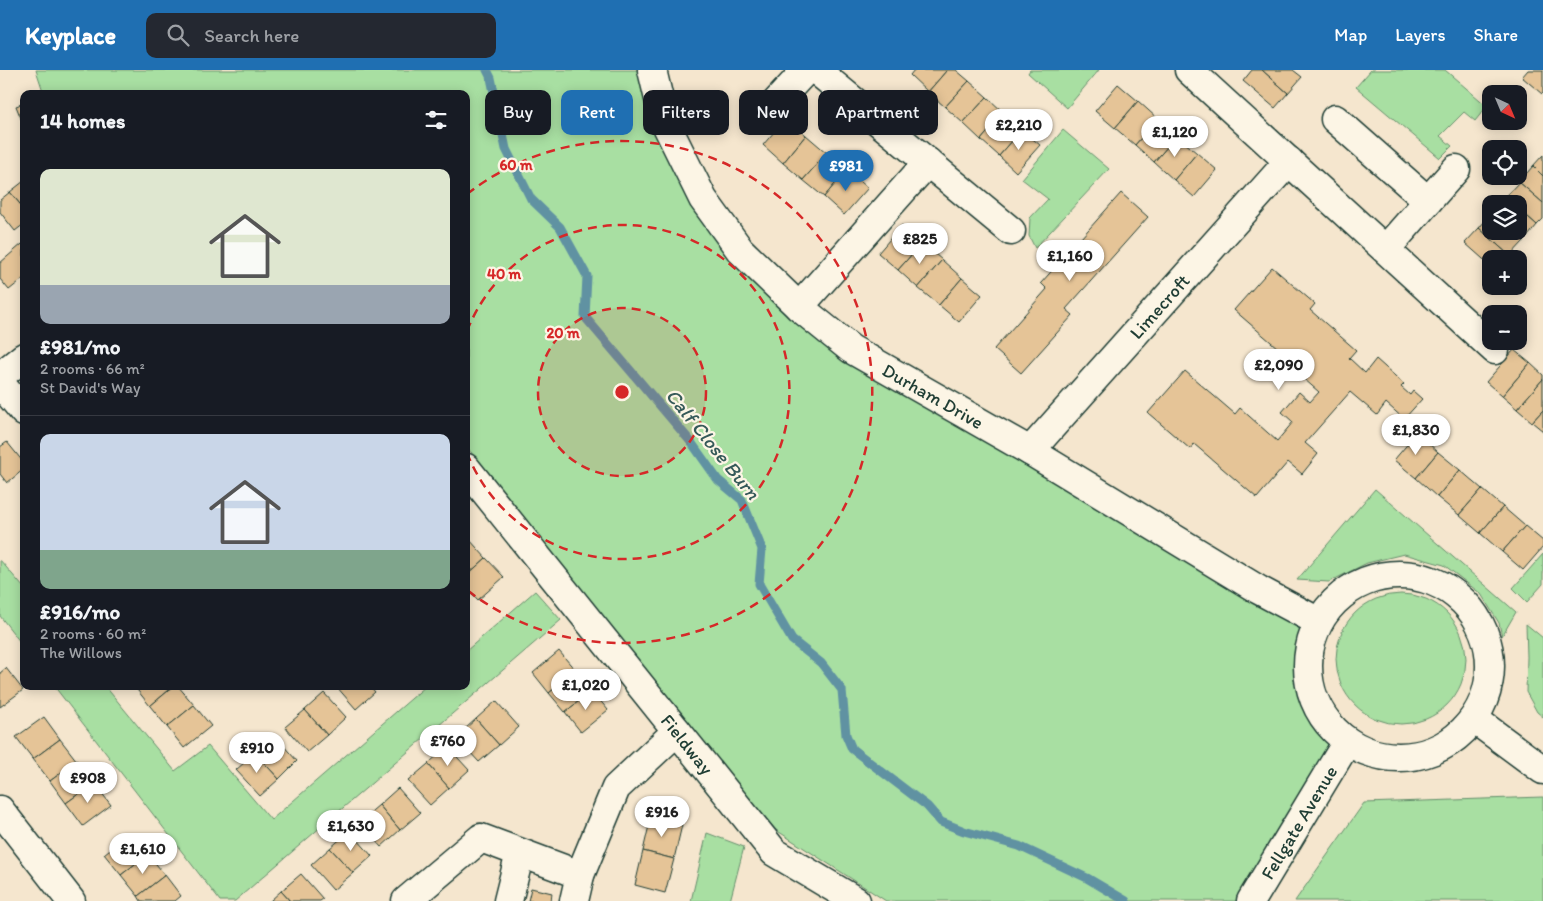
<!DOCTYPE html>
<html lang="en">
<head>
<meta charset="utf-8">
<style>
  :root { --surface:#171b24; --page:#242831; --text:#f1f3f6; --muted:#9ea1a6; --line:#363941; --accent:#1f6fb2 }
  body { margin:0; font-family:Itim,sans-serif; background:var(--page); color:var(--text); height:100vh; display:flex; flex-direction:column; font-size:19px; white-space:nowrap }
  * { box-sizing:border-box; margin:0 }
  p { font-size:16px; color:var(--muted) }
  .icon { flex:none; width:28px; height:28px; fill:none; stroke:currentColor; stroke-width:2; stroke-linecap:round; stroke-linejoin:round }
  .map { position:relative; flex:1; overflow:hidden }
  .side { position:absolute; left:20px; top:20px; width:450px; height:600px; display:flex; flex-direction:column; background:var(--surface); border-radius:10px; box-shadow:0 2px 12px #0003 }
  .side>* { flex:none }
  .top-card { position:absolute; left:485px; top:20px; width:475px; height:45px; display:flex; gap:10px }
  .needle { width:32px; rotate:136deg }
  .buttons { position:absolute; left:1482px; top:15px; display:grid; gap:10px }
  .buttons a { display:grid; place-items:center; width:45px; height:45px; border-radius:10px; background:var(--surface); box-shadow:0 2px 12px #0003; font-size:25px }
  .price { position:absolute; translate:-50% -42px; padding:0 11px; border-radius:18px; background:#fff; color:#222; font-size:16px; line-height:32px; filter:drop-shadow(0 1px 2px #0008) }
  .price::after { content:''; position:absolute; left:50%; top:30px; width:15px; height:11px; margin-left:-8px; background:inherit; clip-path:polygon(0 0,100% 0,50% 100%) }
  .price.active { background:var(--accent); color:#fff }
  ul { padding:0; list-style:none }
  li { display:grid; align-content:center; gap:10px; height:265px; padding:0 20px }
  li+li { border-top:1px solid var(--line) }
  li span { display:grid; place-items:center; height:155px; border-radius:10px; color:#555 }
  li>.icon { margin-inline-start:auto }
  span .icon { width:90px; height:90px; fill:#fffc; stroke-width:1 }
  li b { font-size:21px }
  h2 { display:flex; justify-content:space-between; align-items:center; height:60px; padding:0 20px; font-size:21px }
  .tag { padding:0 18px; border-radius:10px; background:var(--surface); box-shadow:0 2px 12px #0003; font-size:18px; line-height:45px }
  .tag.active { background:var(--accent); color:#fff }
  header { display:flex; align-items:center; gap:30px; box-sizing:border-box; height:70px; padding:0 25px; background:var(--accent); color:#fff }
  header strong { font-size:24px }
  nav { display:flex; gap:28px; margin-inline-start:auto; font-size:18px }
  .search { width:350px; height:45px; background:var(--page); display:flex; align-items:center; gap:12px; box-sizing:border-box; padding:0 18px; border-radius:10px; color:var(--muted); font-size:19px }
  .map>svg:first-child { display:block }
  .green { fill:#a8dfa2; stroke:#648e6b }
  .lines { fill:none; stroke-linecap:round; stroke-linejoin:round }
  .stream { stroke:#6092a2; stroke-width:9 }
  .building { fill:#e5c497; stroke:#1f3d34 }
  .minor-casing { stroke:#1f3d34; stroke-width:31 }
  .minor { stroke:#fcf5e5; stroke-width:28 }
  .ring { fill:none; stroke:#d62828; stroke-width:2.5; stroke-dasharray:9 6 }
  .labels { text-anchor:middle; stroke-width:4.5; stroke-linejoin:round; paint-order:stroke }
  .street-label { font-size:19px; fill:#1f3d34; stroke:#fcf5e5 }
  .water-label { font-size:20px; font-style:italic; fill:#355959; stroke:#fcf5e5 }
  .centre { fill:#d62828; stroke:#fcf5e5; stroke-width:2.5 }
  .ring-label { font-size:15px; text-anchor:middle; font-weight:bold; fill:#d62828; stroke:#fcf5e5; stroke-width:4.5; stroke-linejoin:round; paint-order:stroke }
</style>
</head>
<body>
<header>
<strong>Keyplace</strong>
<div class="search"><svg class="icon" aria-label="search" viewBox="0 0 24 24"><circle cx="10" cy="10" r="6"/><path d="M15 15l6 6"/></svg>Search here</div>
<nav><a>Map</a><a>Layers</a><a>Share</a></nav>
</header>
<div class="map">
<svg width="1543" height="831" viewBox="0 0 1543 831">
  <rect width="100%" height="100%" fill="#f5e6ce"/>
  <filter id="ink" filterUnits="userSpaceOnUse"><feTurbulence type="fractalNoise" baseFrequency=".02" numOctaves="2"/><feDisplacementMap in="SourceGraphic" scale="10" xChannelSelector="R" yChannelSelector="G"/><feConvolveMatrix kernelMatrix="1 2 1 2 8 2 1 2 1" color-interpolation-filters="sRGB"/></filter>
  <g filter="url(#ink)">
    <g class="green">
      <polygon points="36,0 652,0 703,129 799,237 1319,552 1307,586 1308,611 1315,635 1328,655 1347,672 1251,831 886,831 776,760 724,699 466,376 466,24 44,24"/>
      <polygon points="1030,0 1099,0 1067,38 1028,3"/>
      <polygon points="1371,0 1445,0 1487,36 1475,51 1464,42 1440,66 1452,76 1440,88 1356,17"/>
      <polygon points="1063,60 1109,99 1035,178 1029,166 1030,148 1048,129 1022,109"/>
      <polygon points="1375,419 1516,542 1502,566 1499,553 1481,524 1444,495 1404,484 1367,493 1329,512 1297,510"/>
      <polygon points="1543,484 1543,514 1527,532 1513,518"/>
      <polygon points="0,490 24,518 24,577 0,546"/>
      <polygon points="535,521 561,550 235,831 220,831 54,616 105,616 175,701 208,676 271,750 426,616 466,616 466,581"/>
      <circle cx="1401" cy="589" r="65"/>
      <polygon points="1526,554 1543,568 1543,647 1537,642 1526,622 1527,587"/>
      <polygon points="1543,727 1543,831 1295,831 1364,733"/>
      <polygon points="707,763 744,777 730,831 691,831"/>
    </g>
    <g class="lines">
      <polyline class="stream" points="487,0 491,8 506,79 531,129 560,157 587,206 585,247 691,372 718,410 742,430 762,479 759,514 792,570 821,593 842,620 846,665 852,679 927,736 941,752 964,761 1019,776 1087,808 1126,831"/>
    </g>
    <g class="building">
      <polygon points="914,0 947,0 928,22 910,5"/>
      <polygon points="947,0 956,0 969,11 945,37 928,22"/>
      <polygon points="1252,0 1262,0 1288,23 1275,38 1243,11"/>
      <polygon points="1262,0 1293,0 1302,7 1288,23"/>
      <polygon points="1528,0 1543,0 1543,23 1542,24 1522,7"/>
      <polygon points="969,11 987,27 963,53 945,37"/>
      <polygon points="1118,14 1138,31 1115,58 1095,41"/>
      <polygon points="987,27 1004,43 981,70 963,53"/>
      <polygon points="1138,31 1158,49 1135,75 1115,58"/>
      <polygon points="24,33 24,56 16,36"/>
      <polygon points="1004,43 1022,60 999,86 981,70"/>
      <polygon points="786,48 806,65 783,93 763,75"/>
      <polygon points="1158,49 1177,66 1154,92 1135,75"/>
      <polygon points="1022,60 1040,75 1016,102 999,86"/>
      <polygon points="806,65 827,83 803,110 783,93"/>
      <polygon points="1177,66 1197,83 1174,110 1154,92"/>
      <polygon points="827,83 847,100 824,127 803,110"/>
      <polygon points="1197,83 1217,100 1194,127 1174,110"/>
      <polygon points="1543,85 1543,106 1533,96"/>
      <polygon points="1533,96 1543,106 1543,133 1519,112"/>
      <polygon points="847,100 868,118 844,145 824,127"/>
      <polygon points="24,111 24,139 10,122"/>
      <polygon points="1519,112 1543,133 1543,149 1537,155 1519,139 1519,134 1513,134 1505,127"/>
      <polygon points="10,122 24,139 24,154 15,161 0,142 0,130"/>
      <polygon points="1121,123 1148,147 1066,239 1073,245 1021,303 994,279 1047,219 1041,213"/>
      <polygon points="1519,139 1537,155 1524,171 1513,161 1519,161"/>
      <polygon points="1491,144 1491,161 1513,161 1524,171 1510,186 1479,158"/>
      <polygon points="902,155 922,173 898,200 878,183"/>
      <polygon points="1479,158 1510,186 1508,189 1491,189 1491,196 1465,173"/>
      <polygon points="922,173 942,190 918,218 898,200"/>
      <polygon points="22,174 24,176 24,208 9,220 0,209 0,193"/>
      <polygon points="942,190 962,208 939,235 918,218"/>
      <polygon points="1272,197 1315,234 1310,240 1356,280 1349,288 1365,303 1376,289 1404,314 1401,317 1410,325 1413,321 1422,329 1404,349 1386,333 1377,345 1350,322 1305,373 1318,384 1302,404 1288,392 1257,428 1194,374 1190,379 1148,343 1185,301 1235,344 1240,338 1277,371 1293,352 1282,342 1299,322 1310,332 1319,322 1282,290 1286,285 1234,240"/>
      <polygon points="962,208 982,225 959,252 939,235"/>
      <polygon points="1514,280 1530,293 1502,326 1486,312"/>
      <polygon points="1530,293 1543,305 1543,309 1517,339 1502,326"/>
      <polygon points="1543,309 1543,340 1532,352 1517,339"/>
      <polygon points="1543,340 1543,361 1532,352"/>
      <polygon points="1417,363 1438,382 1416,408 1394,390"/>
      <polygon points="7,372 24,393 24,399 7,413 0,404 0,377"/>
      <polygon points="1438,382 1460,400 1437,427 1416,408"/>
      <polygon points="1460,400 1482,419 1459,445 1437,427"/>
      <polygon points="1482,419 1503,437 1480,463 1459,445"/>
      <polygon points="1503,437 1525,456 1502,482 1480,463"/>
      <polygon points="1525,456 1543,471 1543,477 1523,500 1502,482"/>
      <polygon points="469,469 486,488 466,506 466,471"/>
      <polygon points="486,488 504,507 478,530 466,517 466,506"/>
      <polygon points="559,581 576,601 549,623 533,603"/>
      <polygon points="6,598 23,620 0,637 0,603"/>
      <polygon points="576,601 592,621 565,642 549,623"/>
      <polygon points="134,616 174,616 150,636"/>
      <polygon points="174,616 178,616 194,635 167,657 150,636"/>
      <polygon points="336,616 370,616 375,622 356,639"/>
      <polygon points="592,621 608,640 581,662 565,642"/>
      <polygon points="324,623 346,647 327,665 305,640"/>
      <polygon points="496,631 519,657 499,675 476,649"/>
      <polygon points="194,635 211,656 184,678 167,657"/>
      <polygon points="305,640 327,665 307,682 285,657"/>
      <polygon points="44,647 60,669 33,689 16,667"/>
      <polygon points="476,649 499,675 479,692 456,667"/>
      <polygon points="274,665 297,691 279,709 255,683"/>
      <polygon points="60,669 77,691 50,711 33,689"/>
      <polygon points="447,676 469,700 449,718 428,694"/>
      <polygon points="255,683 279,709 260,726 236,700"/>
      <polygon points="77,691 94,713 66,733 50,711"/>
      <polygon points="428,694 449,718 430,735 408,711"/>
      <polygon points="94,713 111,735 83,756 66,733"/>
      <polygon points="398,718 420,743 400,760 379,735"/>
      <polygon points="379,735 400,760 381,777 359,752"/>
      <polygon points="651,747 682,755 674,789 643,781"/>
      <polygon points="350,761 372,786 353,803 330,778"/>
      <polygon points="131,762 148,784 121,805 104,784"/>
      <polygon points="330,778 353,803 333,820 311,795"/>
      <polygon points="643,781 674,789 665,823 635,815"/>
      <polygon points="148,784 165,805 138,826 121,805"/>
      <polygon points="301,804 323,829 320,831 290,831 281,821"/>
      <polygon points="165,805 181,826 175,831 141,831 138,826"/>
      <polygon points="531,818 552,823 551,831 528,831"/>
      <polygon points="281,821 290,831 270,831"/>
    </g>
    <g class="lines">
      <g class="minor-casing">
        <g id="minor">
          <path id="s1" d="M652,0l12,50 39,79 37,51 59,57 52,42 179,102 229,139 60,32"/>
          <polyline points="816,0 1011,161"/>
          <polyline points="1189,0 1495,280"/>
          <polyline points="770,39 806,0"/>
          <polyline points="1335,49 1428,131"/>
          <polyline points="1386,179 1456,99"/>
          <polyline points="799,237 928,92"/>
          <polyline points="0,306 24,287"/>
          <polyline points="0,313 24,342"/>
          <path id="s2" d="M1030,381l259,-290"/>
          <path id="s3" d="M466,398l308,384 82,49"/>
          <circle cx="1399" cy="596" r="91"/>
          <polyline points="1474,649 1543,700"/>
          <polyline points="0,740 71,831"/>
          <polyline points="406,831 481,768 580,805"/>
          <polyline points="508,831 520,783"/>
          <polyline points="574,831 580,805 616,718 677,661"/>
          <path id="s4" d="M1251,831l96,-159"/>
        </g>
      </g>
      <use href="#minor" class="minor"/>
    </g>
  </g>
  <circle cx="622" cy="322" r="84" fill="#d62828" fill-opacity=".12"/>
  <g class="ring">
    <circle cx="622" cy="322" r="84"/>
    <path d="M467 261A167 167 0 1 1 467 383"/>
    <path d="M467 124A251 251 0 1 1 467 520"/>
  </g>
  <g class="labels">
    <g class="street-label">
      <text dy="7" stroke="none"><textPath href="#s2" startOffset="194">Limecroft</textPath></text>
      <text dy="7" stroke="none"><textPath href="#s1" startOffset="446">Durham Drive</textPath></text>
      <text dy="7" stroke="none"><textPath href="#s3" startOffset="354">Fieldway</textPath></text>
      <text dy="7" stroke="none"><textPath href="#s4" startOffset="92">Fellgate Avenue</textPath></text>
    </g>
    <g class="water-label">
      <text transform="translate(713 374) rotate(51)" y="7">Calf Close Burn</text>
    </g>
  </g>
  <circle cx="622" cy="322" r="8" class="centre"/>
  <g class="ring-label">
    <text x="516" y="100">60 m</text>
    <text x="504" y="209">40 m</text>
    <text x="563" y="268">20 m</text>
  </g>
</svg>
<div class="buttons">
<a><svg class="needle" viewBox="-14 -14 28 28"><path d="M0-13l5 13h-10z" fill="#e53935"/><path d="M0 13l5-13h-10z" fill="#9ea1a6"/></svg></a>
<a><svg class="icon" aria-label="locate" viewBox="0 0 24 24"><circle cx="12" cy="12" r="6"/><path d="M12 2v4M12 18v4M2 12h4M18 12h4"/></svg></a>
<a><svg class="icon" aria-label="layers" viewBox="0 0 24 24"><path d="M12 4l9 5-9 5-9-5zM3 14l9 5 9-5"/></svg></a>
<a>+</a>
<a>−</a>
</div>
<b class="price" style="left:1019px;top:81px">£2,210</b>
<b class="price" style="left:1175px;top:88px">£1,120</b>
<b class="price active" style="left:846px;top:122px">£981</b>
<b class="price" style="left:920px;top:195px">£825</b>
<b class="price" style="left:1070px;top:212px">£1,160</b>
<b class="price" style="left:1279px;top:321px">£2,090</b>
<b class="price" style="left:1416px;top:386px">£1,830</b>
<b class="price" style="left:586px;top:641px">£1,020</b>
<b class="price" style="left:448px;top:697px">£760</b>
<b class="price" style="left:257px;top:704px">£910</b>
<b class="price" style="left:88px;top:734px">£908</b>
<b class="price" style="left:662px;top:768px">£916</b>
<b class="price" style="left:351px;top:782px">£1,630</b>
<b class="price" style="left:143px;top:805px">£1,610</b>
<div class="top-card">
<a class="tag">Buy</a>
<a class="tag active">Rent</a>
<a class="tag">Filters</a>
<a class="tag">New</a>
<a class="tag">Apartment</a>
</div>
<section class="side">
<h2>14 homes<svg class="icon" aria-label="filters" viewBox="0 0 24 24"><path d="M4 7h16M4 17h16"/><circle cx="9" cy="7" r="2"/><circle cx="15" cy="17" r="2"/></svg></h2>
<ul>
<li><span style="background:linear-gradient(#dfe7d0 75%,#9aa5b1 0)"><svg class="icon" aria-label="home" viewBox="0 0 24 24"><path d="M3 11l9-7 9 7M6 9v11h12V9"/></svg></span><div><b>£981/mo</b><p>2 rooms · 66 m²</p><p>St David's Way</p></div></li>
<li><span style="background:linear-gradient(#c9d6e8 75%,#7fa58c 0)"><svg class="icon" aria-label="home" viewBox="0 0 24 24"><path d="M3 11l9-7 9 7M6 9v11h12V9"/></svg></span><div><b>£916/mo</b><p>2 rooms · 60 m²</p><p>The Willows</p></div></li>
</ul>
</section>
</div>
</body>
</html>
